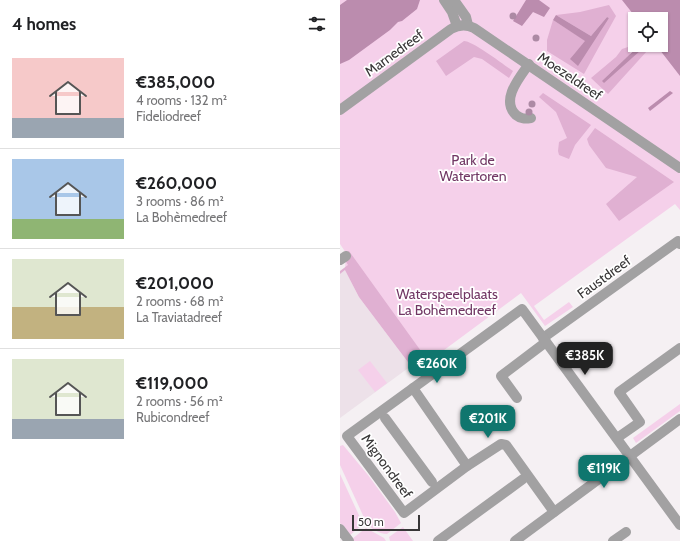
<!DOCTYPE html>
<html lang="en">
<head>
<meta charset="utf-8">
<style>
  :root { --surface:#fff; --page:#f6f6f6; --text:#202124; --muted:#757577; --line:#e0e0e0; --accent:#0f766e }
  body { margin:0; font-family:Cabin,sans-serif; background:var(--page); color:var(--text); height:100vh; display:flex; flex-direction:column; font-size:15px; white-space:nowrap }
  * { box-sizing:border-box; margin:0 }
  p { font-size:13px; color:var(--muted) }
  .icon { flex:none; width:22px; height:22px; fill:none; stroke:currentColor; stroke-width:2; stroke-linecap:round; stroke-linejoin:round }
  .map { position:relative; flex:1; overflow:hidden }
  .panel { display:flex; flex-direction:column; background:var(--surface); width:340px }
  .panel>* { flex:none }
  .tools { position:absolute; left:288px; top:12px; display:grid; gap:8px }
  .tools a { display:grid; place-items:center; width:40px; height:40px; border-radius:0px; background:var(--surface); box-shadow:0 1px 3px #0004; font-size:20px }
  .scale { position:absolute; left:12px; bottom:10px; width:68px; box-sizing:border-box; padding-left:4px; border:2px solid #383637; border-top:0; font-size:11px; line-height:14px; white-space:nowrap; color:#383637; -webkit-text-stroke:3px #fff; paint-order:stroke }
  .price { position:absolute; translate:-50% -34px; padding:0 9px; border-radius:8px; background:var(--accent); color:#fff; font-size:13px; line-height:26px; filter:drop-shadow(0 1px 2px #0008) }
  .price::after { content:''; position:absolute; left:50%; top:24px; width:12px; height:9px; margin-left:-6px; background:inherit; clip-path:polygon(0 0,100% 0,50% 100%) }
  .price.current { background:#222; color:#fff }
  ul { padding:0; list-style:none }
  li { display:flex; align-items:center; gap:12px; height:100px; padding:0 12px }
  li+li { border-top:1px solid var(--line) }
  li span { display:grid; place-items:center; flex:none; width:112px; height:80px; border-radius:0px; color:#555 }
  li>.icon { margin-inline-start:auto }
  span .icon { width:48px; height:48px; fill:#fffc; stroke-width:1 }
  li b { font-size:17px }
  h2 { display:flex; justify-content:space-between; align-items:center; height:48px; padding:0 12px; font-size:17px }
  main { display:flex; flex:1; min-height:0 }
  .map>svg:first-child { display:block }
  .built { fill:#ede1e9 }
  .green { fill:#f5d0ea; fill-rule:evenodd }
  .forest { fill:#e0b0d2 }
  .water { fill:#bb8cae }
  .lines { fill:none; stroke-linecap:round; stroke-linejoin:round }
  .minor { stroke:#a2a1a2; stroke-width:10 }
  .tree { fill:#ac8aa4 }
  .labels { text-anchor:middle; stroke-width:3.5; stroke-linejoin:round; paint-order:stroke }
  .street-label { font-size:14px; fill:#383637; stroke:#fff }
  .park-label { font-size:14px; fill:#713764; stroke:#fff }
</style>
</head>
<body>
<main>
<section class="panel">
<h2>4 homes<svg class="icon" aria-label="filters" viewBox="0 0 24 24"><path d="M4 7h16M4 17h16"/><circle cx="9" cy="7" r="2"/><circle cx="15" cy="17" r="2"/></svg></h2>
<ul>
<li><span style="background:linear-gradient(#f6c9c9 75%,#9aa5b1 0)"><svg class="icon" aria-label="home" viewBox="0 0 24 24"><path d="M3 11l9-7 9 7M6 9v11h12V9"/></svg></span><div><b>€385,000</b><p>4 rooms · 132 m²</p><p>Fideliodreef</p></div></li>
<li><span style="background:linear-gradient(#a9c7e8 75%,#8fb573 0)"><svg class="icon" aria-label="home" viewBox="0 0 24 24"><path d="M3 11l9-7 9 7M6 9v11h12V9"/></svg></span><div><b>€260,000</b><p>3 rooms · 86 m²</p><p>La Bohèmedreef</p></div></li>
<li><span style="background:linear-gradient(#dfe7d0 60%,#c2b280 0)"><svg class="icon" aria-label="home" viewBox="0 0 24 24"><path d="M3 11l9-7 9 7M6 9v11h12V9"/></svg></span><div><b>€201,000</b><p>2 rooms · 68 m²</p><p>La Traviatadreef</p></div></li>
<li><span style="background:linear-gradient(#dfe7d0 75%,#9aa5b1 0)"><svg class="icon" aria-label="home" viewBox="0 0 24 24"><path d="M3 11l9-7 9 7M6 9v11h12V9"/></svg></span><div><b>€119,000</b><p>2 rooms · 56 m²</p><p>Rubicondreef</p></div></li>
</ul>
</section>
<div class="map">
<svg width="340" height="541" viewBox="0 0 340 541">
  <rect width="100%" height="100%" fill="#f5f0f3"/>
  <polygon class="built" points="5,270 19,297 71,366 0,418 0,274"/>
  <g class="green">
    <path d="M0,0h340v210l-5,-6 -141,102 10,14 25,-18 4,5 -28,19 -24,-33 -85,63 -5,9 -11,7 -7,-8 -2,2 -52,-69 -14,-27 1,-17 -6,-9zM295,19h26v26h-26z"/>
    <polygon points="30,361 47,383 35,392 18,370"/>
    <polygon points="340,404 340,411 296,443 293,438"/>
    <path d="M3,445l25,30 27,37 6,11 -14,11c-8,0 -17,-6 -21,-12l-26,-57v-19z"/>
    <polygon points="0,474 23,524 9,536 0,523"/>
    <polygon points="63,527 73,541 50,541 49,537"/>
    <polygon points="26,528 44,538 46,541 13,541 12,539"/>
  </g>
  <g class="forest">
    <polygon points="269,5 276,16 244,74 207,51 207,40 213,20 246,41 230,59 269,18 267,17 251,36 216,15 240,12"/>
    <polygon points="294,38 295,45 301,45 307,51 268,94 251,78 276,57 282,49 288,47 290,54 262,81 299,47 292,52 292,44"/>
    <path d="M124,41c9,0 40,24 49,30l-4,7 -27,-19 -8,-2 -28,19 -10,-15z"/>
    <polygon points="203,93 251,125 235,145 229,159 219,155 218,151 219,142 227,138 216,112 199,97"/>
    <polygon points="255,128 334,182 279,221 266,204 297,177 266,168 249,145 247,139"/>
    <polygon points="9,251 91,365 80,372 73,364 71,366 19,297 5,270 0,274 0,271 8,265 5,260 6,253"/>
  </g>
  <g class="water">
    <polygon points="7,0 80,0 77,9 62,21 58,22 50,30 9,60 0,64 0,5"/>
    <polygon points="186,0 199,0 210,8 204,17 193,12 182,26 173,21"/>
    <polygon points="282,0 340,0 340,76 316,45 321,45 321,19 297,19"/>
    <polygon points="216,15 251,36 267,17 269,18 238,66 230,59 245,41 213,20"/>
    <polygon points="299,47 301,50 264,83 262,81 290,54"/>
    <polygon points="330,91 333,93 310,111 308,108"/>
  </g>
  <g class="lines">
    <g class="minor">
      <polyline points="104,0 112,12 117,26"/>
      <polyline points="114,0 126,17 128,25"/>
      <path d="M189,64c-9,13 -29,36 -13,51 5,4 9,4 15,3"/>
      <path d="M0,110l111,-81c7,-4 15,-5 23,-1l206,140"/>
      <polyline points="0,260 6,256"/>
      <polyline points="203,338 338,241 340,244"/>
      <polyline points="73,388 127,466"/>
      <polyline points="177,398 161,376 206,342"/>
      <polyline points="45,418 92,482"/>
      <polyline points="277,438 300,422 279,392 340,348"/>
      <polyline points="214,512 166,445 161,444 127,466 64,513 7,436 182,309 340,525"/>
      <polyline points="0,529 9,541"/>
      <polyline points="98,541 183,479"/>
      <polyline points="175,541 340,419"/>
      <polyline points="273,541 286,532"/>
    </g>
  </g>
  <g class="tree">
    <circle cx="173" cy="16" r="3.5"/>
    <circle cx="196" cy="38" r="3.5"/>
    <circle cx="192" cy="104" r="3.5"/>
    <circle cx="189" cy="112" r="3.5"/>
  </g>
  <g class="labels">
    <g class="street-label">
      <text transform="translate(54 53) rotate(-36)" y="5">Marnedreef</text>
      <text transform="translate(230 76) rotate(34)" y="5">Moezeldreef</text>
      <text transform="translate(264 277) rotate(-36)" y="5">Faustdreef</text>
      <text transform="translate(47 466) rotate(54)" y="5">Mignondreef</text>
    </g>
    <g class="park-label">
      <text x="133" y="165">Park de<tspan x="133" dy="16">Watertoren</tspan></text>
      <text x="107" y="299">Waterspeelplaats<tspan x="107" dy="16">La Bohèmedreef</tspan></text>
    </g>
  </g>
</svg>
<div class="tools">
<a><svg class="icon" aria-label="locate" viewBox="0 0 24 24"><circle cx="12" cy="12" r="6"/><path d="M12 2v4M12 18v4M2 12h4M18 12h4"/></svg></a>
</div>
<div class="scale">50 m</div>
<b class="price current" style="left:245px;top:376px">€385K</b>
<b class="price" style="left:97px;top:384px">€260K</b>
<b class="price" style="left:148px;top:439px">€201K</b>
<b class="price" style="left:264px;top:489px">€119K</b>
</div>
</main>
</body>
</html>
